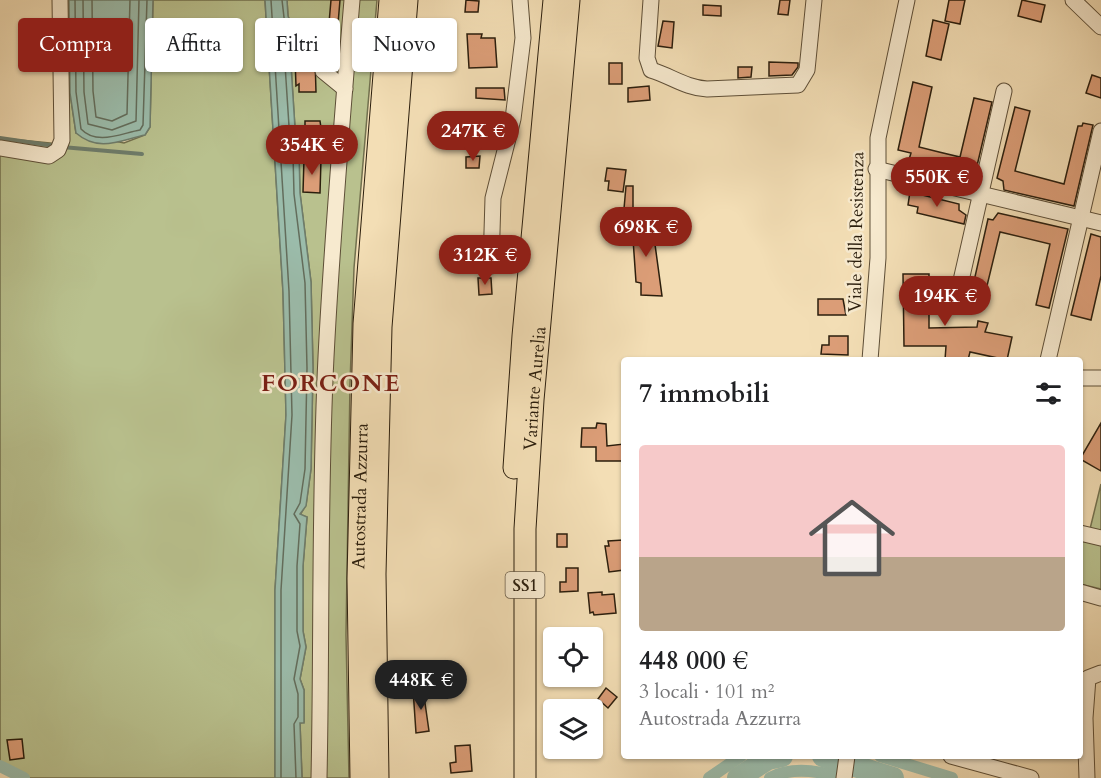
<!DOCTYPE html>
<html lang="it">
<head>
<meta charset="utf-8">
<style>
  :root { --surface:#fff; --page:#f2f2f2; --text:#202124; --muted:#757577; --accent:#8f2418 }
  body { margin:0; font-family:Cardo,serif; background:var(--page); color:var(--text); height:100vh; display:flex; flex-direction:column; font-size:22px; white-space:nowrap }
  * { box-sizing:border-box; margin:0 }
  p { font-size:20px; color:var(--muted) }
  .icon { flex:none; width:33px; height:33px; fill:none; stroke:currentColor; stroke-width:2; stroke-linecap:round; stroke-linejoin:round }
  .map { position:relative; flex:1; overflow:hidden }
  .side { position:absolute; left:621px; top:357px; width:462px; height:402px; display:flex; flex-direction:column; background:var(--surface); border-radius:6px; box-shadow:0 2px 4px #0004 }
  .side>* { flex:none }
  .guide { position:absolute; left:18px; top:18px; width:513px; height:54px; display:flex; gap:12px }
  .tools { position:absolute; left:543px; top:627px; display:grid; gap:12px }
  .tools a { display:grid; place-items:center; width:60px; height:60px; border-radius:6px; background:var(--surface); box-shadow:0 2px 4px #0004; font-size:30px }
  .price { position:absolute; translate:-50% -51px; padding:0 14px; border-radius:21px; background:var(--accent); color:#fff; font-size:20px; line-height:39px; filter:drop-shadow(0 2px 3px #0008) }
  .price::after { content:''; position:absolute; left:50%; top:36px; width:18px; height:14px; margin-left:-9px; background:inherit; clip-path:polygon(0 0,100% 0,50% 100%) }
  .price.on { background:#222; color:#fff }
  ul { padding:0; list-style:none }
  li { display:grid; align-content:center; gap:12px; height:318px; padding:0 18px }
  li span { display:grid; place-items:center; height:186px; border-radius:6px; color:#555 }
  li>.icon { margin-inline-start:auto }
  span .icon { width:108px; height:108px; fill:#fffc; stroke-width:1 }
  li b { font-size:26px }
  h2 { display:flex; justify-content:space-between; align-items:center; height:72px; padding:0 18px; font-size:26px }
  .tag { padding:0 21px; border-radius:6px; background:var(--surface); box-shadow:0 2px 4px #0004; font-size:21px; line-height:54px }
  .tag.on { background:var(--accent); color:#fff }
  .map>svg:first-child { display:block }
  .green { fill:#b9c18e; stroke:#72704e; stroke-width:1.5 }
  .water { fill:#9bbcab; stroke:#6e7d6c; stroke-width:1.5 }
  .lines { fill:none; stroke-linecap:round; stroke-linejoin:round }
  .shore { stroke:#636d5c; stroke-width:1.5 }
  .stream { stroke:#6e7d6c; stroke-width:4 }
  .canal { stroke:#9bbcab; stroke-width:12 }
  .river { stroke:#9bbcab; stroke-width:22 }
  .building { fill:#db9d77; stroke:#2b1e0d; stroke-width:1.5 }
  .minor-casing { stroke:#5d4e37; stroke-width:17 }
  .highway-casing { stroke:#2b1e0d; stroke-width:23 }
  .minor { stroke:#f7eacf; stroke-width:15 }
  .highway { stroke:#f3deb5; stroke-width:21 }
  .labels { text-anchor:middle; stroke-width:5; stroke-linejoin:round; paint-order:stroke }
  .shield { fill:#f7eacf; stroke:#685b47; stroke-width:1.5 }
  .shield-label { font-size:16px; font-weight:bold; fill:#2b1e0d }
  .street-label { font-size:18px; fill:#2b1e0d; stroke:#f7eacf }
  .district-label { font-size:24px; font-weight:bold; letter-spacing:1.5px; fill:#7a1f14; stroke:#f7eacf }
</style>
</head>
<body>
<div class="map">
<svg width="1101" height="778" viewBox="0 0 1101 778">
  <rect width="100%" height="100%" fill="#f3deb5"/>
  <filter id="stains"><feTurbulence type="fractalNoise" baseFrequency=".00333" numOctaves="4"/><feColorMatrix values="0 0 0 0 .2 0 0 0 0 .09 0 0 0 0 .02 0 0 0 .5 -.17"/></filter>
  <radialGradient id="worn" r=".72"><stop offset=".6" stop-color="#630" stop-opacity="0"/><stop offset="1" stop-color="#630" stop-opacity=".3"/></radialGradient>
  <g class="green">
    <polygon points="60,0 69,0 70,93 76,133 124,143 145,135 150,127 153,0 265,0 283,292 286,415 275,590 275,778 24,778 0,766 0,138 60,144"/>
    <polygon points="287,0 377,0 354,268 350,384 346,635 349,778 302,778 300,723 304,722 304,690 300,679 306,647 303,631 303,566 307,517 300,515 306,505 311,469 313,368 311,282 300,193 299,153 292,136 295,128 289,34 292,27 288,16"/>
    <polygon points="1101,484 1101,532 1090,529"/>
    <polygon points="1080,539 1101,544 1101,589 1080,584"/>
  </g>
  <g class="water">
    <path d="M69,0h84l-3,127 -5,8c-24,5 -46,18 -69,-2l-6,-40z"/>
    <polygon points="265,0 287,0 288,16 292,27 289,34 295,128 292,136 299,152 300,193 311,282 313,368 311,469 306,506 300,514 307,517 303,566 303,631 306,647 300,679 304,690 304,723 300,723 302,778 275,778 275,590 286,415 283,292"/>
  </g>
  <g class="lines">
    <g class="shore">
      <path d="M75,0l1,92 5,37c16,17 41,4 59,1l3,-5 4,-125"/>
      <polyline points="83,0 84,92 88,124 112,130 136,121 139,0"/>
      <polyline points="92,0 93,91 96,117 112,121 127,114 130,0"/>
      <polyline points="271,0 289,291 292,415 281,590 281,778"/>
      <polyline points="282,0 285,26 283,34 289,126 286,137 293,155 294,194 305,283 307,368 305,469 300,503 294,514 300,524 297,566 297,631 300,646 294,679 298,694 298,717 294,724 296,778"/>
    </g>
    <g class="stream">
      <polyline points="0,138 55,146"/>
      <polyline points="62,147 142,154"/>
    </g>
    <g class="canal">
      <polyline points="880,756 952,778"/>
      <polyline points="0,766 24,778"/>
      <polyline points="709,778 741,756"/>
      <path d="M770,778c22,-12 50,-7 72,0"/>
    </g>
    <g class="river">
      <polyline points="823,756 893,778"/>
      <polyline points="738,778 768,759 782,756"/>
    </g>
  </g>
  <g class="building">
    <polygon points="331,0 340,0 338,24 329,23"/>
    <polygon points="466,0 479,1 478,12 465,12"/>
    <polygon points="780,0 790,0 788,15 778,14"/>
    <polygon points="949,0 965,0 960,24 945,21"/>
    <polygon points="1022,0 1045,5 1041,22 1018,16"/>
    <polygon points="703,5 721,6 721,16 703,15"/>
    <polygon points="933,20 949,24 941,60 926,56"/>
    <polygon points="663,21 674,22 672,48 658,46"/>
    <polygon points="467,34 482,34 481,38 495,38 497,67 469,68"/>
    <polygon points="295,58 315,58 316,92 299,92 299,84 296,86"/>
    <polygon points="769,62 798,63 798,67 792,75 769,76"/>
    <rect x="609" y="63" width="13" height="21"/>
    <polygon points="738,67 752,67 751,77 738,78"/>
    <polygon points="1092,75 1101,78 1101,98 1086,93"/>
    <polygon points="913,82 932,87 919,147 939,152 960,157 974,98 992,102 976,170 963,167 960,179 907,166 911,153 898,150"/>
    <polygon points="649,86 650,100 628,102 628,88"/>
    <polygon points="476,88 504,88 505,100 476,98"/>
    <polygon points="1015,107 1030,111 1015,171 1064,184 1078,126 1082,126 1083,123 1093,125 1074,206 1004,190 1003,181 997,178"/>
    <polygon points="305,121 320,121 321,128 305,129"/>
    <polygon points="484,122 501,124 499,133 483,131"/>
    <polygon points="480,156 479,168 466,168 466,157"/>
    <polygon points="304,159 321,159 320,193 303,192"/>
    <polygon points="607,168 626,170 623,192 608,190 609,181 605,181"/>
    <polygon points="626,186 633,186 633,220 623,220"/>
    <polygon points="910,192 959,204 959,210 966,215 964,224 917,213 918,207 908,205"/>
    <polygon points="998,213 1068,229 1049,308 1036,305 1050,244 1000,232 985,294 972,290 988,219 993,220"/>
    <polygon points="637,215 651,215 662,296 641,295 641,283 636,282 633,239 636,239"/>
    <polygon points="1091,234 1101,237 1101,276 1091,320 1071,315"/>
    <polygon points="903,274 929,274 929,328 977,327 978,321 988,323 985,332 1012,337 1007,360 970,352 968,360 945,360 946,346 904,346"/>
    <polygon points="478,278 491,278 492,294 479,295"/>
    <polygon points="818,299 843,299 846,315 818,315"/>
    <polygon points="829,336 848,336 848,355 821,354 822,345 829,345"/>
    <polygon points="597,423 606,424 607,446 624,444 624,461 596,461 596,447 581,447 582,428 596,428"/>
    <polygon points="1101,423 1101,471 1080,459"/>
    <rect x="557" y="534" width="10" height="13"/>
    <polygon points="623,540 624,570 609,572 605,546 609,546 608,541"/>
    <polygon points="566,568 578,568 578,591 560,592 560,582 566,582"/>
    <polygon points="602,592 602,595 614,594 616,613 594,615 593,612 590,613 588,593"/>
    <polygon points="426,688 425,703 429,731 416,733 413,689"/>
    <polygon points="606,688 617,697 608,708 598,699"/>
    <polygon points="22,739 24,758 10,760 7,740"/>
    <polygon points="470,745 472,771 451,773 450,763 456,762 455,746"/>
  </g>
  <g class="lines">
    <g class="minor-casing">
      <g id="minor">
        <path d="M651,0l-4,58 4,12c20,6 35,18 56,19l91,-4 9,-15 7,-70"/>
        <polyline points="1073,0 1101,27"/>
        <polyline points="323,71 345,89"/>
        <polyline points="308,138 341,137"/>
        <polyline points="0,148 49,156 58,150 62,140 60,0"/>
        <polyline points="876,169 1101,223"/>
        <polyline points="491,266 493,198 513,119 523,38 520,0"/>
        <polyline points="960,285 1004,91"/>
        <polyline points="870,360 878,258 878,138 907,0"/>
        <polyline points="1048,360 1101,131"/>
        <polyline points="1080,378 1101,378"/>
        <polyline points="1080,533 1101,538"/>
        <polyline points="1080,592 1101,598"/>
        <polyline points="951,756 1031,778"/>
        <path d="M319,778c3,-140 0,-281 7,-421 6,-119 16,-238 26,-357"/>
        <polyline points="844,778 847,756"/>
        <polyline points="1087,778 1085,718 1088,678 1101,673"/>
      </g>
    </g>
    <g class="highway-casing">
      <g id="highway">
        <polyline points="514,468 523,336 554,0"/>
        <path id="s1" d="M361,778l-3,-199 6,-255 26,-324"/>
        <polyline points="378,778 375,574 381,327 407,0"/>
        <path id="s2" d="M525,778v-249l8,-129 36,-400"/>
      </g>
    </g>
    <use href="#minor" class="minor"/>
    <use href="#highway" class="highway"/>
  </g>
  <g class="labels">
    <rect class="shield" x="505.5" y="572" width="39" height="26" rx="4.5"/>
    <g class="shield-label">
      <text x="525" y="591">SS1</text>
    </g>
    <g class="street-label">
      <text transform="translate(856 232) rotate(-89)" y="6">Viale della Resistenza</text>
      <text dy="6" stroke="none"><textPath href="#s2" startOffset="390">Variante Aurelia</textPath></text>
      <text dy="6" stroke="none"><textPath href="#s1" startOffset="282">Autostrada Azzurra</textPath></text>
    </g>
    <g class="district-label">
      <text x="331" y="391">FORCONE</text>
    </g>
  </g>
  <rect width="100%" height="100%" filter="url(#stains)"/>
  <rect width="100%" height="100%" fill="url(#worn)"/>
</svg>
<div class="tools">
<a><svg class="icon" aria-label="locate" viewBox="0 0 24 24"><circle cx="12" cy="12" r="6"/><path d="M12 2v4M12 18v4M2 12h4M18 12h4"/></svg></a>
<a><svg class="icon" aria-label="layers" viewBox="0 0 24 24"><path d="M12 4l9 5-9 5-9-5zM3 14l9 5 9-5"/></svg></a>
</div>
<b class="price" style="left:473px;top:162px">247K €</b>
<b class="price" style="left:312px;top:176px">354K €</b>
<b class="price" style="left:937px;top:208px">550K €</b>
<b class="price" style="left:646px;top:258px">698K €</b>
<b class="price" style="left:485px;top:286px">312K €</b>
<b class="price" style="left:945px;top:327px">194K €</b>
<b class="price on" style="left:421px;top:711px">448K €</b>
<div class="guide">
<a class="tag on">Compra</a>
<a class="tag">Affitta</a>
<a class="tag">Filtri</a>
<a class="tag">Nuovo</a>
</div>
<section class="side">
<h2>7 immobili<svg class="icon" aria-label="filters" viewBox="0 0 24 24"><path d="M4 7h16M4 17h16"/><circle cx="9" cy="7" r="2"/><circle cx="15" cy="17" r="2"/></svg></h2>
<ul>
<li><span style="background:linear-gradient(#f6c9c9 60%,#b9a48a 0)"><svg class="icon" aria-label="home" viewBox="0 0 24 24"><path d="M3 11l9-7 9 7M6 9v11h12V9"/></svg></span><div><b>448 000 €</b><p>3 locali · 101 m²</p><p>Autostrada Azzurra</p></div></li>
</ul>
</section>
</div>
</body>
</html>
